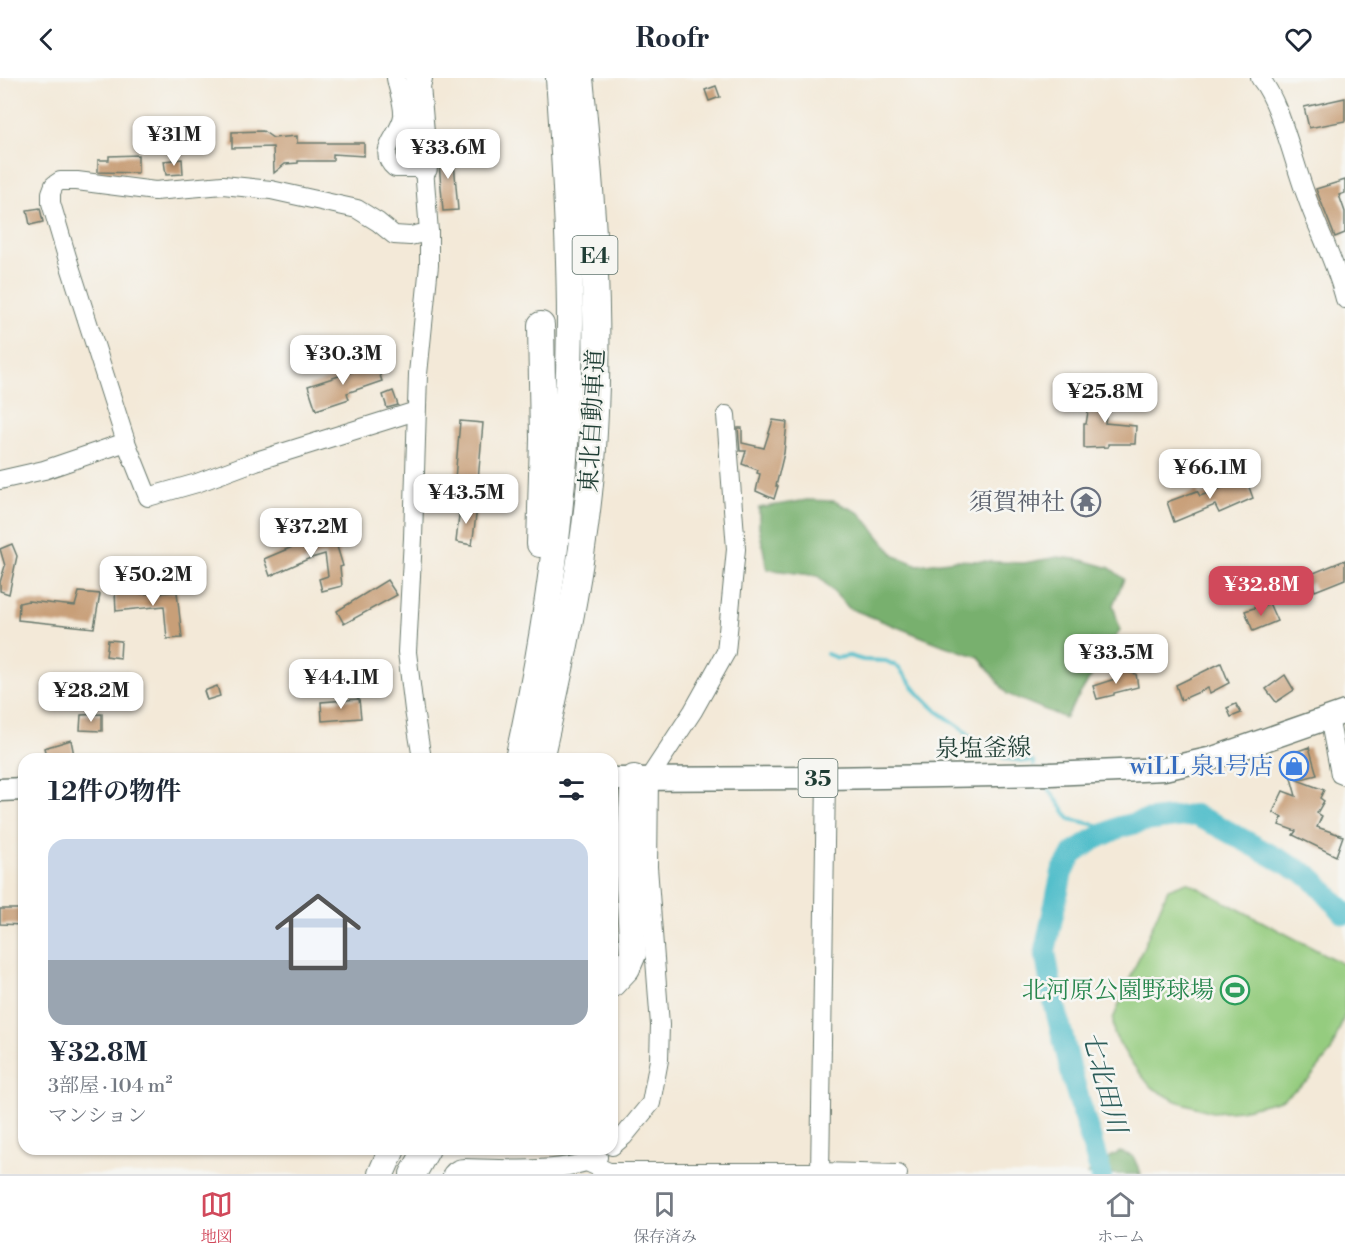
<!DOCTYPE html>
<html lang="ja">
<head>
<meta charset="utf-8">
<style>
  :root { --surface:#fff; --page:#f6f6f7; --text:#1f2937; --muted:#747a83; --line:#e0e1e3; --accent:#d1495b }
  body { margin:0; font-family:"Libre Bodoni","Noto Serif JP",serif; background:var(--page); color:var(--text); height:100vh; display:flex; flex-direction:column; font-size:22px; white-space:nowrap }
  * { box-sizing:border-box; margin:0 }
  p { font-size:20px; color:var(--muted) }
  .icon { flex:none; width:33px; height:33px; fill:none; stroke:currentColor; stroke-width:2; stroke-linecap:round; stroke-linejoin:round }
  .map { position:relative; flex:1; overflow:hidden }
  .details { position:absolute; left:18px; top:675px; width:600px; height:402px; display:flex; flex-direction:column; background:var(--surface); border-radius:18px; box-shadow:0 2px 4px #0004 }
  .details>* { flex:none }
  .price { position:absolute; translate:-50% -51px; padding:0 14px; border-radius:12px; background:#fff; color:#222; font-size:20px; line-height:39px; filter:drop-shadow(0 2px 3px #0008) }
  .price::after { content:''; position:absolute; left:50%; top:36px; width:18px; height:14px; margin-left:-9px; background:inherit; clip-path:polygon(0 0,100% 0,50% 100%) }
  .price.active { background:var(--accent); color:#fff }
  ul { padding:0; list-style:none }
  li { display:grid; align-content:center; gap:12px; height:318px; padding:0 30px }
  li span { display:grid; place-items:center; height:186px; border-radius:18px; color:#555 }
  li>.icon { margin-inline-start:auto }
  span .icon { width:108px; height:108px; fill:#fffc; stroke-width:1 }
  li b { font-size:26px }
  h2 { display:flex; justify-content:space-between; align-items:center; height:72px; padding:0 30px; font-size:26px }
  header { display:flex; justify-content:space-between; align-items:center; height:78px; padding:0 30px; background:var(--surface); font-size:27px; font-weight:700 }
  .tab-bar { display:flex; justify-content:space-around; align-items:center; height:84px; border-top:2px solid var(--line); background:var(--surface); font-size:16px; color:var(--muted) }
  .tab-bar a { display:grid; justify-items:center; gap:3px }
  .tab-bar .active { color:var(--accent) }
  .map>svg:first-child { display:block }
  .green { fill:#95cc7f; stroke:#5a845a; stroke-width:1.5 }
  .forest { fill:#78b06e; stroke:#4c7651; stroke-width:1.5 }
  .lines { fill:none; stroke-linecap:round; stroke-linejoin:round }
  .stream { stroke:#51beca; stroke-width:4 }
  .river { stroke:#51beca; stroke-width:22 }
  .building { fill:#c89f78 }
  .minor-casing { stroke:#69796d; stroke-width:20 }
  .major-casing { stroke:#69796d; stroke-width:25 }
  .highway-casing { stroke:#69796d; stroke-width:28 }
  .minor { stroke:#fff; stroke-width:18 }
  .major { stroke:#fff; stroke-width:22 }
  .highway { stroke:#fff; stroke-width:26 }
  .labels { text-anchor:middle; stroke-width:5; stroke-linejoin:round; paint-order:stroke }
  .shield { fill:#f6f6f2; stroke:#60746d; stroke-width:1.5 }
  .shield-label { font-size:22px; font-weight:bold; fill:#1f3d34 }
  .street-label { font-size:24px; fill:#1f3d34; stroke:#f6f6f2 }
  .worship-label { font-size:24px; fill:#5b616d; stroke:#f6f6f2; text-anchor:end }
  .shop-label { font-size:24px; fill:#366cbe; stroke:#f6f6f2; text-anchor:end }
  .leisure-label { font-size:24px; fill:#27864d; stroke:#f6f6f2; text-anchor:end }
  .water-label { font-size:26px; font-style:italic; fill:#2c5d5a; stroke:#f6f6f2 }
</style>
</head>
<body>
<header><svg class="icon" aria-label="back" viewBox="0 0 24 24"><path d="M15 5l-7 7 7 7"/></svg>Roofr<svg class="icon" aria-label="heart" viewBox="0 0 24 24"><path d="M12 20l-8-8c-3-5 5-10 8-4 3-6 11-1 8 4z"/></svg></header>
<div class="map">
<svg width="1345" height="1096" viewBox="0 0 1345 1096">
  <rect width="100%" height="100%" fill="#f6f6f2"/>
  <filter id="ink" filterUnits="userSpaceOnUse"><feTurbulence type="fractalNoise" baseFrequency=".0167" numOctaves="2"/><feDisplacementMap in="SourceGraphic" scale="12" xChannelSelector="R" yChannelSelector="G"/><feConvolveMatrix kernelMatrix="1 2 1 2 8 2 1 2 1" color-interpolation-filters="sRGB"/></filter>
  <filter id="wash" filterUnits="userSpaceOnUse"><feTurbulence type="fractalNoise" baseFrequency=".008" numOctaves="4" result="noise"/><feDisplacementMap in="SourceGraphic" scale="24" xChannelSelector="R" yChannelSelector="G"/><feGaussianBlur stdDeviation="1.35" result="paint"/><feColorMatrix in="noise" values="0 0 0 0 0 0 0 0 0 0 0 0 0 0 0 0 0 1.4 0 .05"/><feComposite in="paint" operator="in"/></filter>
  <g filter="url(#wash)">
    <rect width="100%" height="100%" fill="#f3e9d8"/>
    <polygon class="green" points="1187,804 1345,887 1345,936 1331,974 1309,1002 1281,1022 1241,1032 1212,1034 1176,1023 1151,1009 1130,983 1114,956 1113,941 1168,811"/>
    <g class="forest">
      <polygon points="807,422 834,423 860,435 895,478 918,487 956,482 1024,485 1058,479 1082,482 1110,490 1124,501 1113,527 1120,552 1065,640 1007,616 979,579 945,568 849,530 818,498 767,491 759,449 759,430"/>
      <polygon points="1120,1074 1133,1078 1141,1096 1087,1096 1094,1087"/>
    </g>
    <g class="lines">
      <g class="stream">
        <polyline points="827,576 837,580 849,578 863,582 886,583 898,589 919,616 937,633 963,651 981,670 1007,681 1033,684 1034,687"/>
        <polyline points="1044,704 1070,741 1115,751"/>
      </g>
      <polyline class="river" points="1101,1096 1074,1005 1053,920 1045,873 1062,794 1073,776 1093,762 1120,749 1144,743 1194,737 1218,748 1311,799 1345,836"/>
    </g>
    <g id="blocks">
      <g class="building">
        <polygon points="716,8 720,19 709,23 705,12"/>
        <polygon points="1345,20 1345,43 1309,50 1304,29"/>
        <polygon points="263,53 273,60 297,58 297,65 364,65 364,78 333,76 333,83 298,83 298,85 285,86 274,95 273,69 232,70 232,54"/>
        <polygon points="453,72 458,132 443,133 438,73"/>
        <polygon points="138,77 138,95 98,94 98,82 109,82 109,78"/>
        <polygon points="182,81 183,96 166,97 164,83"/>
        <polygon points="1345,102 1345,115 1339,117 1345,134 1345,155 1335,159 1316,111"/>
        <polygon points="40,130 43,144 30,147 27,132"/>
        <polygon points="376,286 382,303 347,315 349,321 316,332 308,308"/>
        <polygon points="1092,310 1110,312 1105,345 1136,348 1135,366 1108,366 1108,369 1084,370 1084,346 1086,346"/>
        <polygon points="393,313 398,327 387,330 383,317"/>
        <polygon points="773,342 787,344 784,375 776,408 778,408 774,421 756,413 760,396 757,395 758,392 742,386 746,373 740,373 738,350 742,350 742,365 764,370"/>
        <polygon points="460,343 483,345 478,403 455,401"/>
        <polygon points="1246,401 1253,420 1219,435 1215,427 1174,444 1167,424 1197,413 1200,418"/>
        <polygon points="460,429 477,430 472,467 456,464"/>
        <polygon points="330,453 336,465 343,488 340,489 342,508 322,513 319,501 328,498 325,476 308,481 270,498 264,481"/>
        <polygon points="12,466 17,478 9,516 0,513 0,504 5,488 0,471"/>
        <polygon points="1345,482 1345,501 1315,513 1312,505 1294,510 1292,504"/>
        <polygon points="387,502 397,517 344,546 337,533"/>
        <polygon points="141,511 141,516 177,514 182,560 167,561 164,528 116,533 115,514"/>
        <polygon points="79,514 100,516 94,550 18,542 19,525 28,523 75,528"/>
        <polygon points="1269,525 1277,543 1253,553 1245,533"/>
        <polygon points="108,562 121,563 120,580 106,578"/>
        <polygon points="1221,585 1229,605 1210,615 1208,610 1181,622 1176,607"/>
        <polygon points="1118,593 1136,596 1138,609 1114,615 1114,617 1097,621 1093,608 1118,600"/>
        <polygon points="1285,597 1294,612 1276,624 1266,611"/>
        <polygon points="217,608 220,618 207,622 204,613"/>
        <polygon points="359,621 361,640 322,643 321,624"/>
        <polygon points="1236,626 1241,635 1231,639 1227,630"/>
        <polygon points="102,636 102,653 80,652 81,637"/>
        <polygon points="71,662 74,677 47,681 44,670"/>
        <polygon points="1309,669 1317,697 1297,702 1324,712 1320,720 1324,723 1317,735 1322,738 1317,749 1343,758 1336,778 1293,757 1296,753 1279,747 1282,740 1273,734 1283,713 1296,718 1289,693 1301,688 1298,673"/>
        <polygon points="0,831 24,831 24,847 0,846"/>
      </g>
    </g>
  </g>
  <g filter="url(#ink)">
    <use href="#blocks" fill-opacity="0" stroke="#69796d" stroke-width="1.5"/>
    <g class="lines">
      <g class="minor-casing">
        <g id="minor">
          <path d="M396,0c2,12 8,26 7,38 -3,20 -28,35 -8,52h29l5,64v33l-11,109 -5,164 -6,114 7,58 8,49"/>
          <path d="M1260,0c20,23 34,86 46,117 12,35 30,68 39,104"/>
          <polyline points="416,333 256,383 197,405 148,419 126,364 67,179 51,125 51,115 54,107 60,103 77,103 155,113 223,107 271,112 357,131 378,144 394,157 410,158 429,154"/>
          <polyline points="0,402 44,392 126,364"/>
          <polyline points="1329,639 1340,696 1345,698"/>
          <polyline points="612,1068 624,1058 651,1025 659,982 660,947 648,789 649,700 693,633 726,574 736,471 726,337"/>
          <polyline points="589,1085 609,1094 820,1094 898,1096"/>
          <path d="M452,1096c3,-4 7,-6 12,-6 38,1 101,6 134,-11"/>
          <polyline points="820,1096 826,700"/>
        </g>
      </g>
      <g class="major-casing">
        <g id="major">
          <polyline points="612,701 826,700 1050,696 1164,691 1213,680 1345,634"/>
          <polyline points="0,712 24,711"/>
        </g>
      </g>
      <g class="highway-casing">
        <g id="highway">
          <polyline points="419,0 417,8 424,90"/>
          <polyline points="540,466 543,361 541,247"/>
          <path d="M518,681c32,-143 51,-289 52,-436 0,-82 -5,-163 -11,-245"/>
          <path d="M540,681c25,-108 48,-216 54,-327 7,-118 -2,-236 -14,-354"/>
          <polyline points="612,906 627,890 633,876 628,794 634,700"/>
          <polyline points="381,1096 392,1071"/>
          <polyline points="413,1096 427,1071"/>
        </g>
      </g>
      <use href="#minor" class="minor"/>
      <use href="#major" class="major"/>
      <use href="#highway" class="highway"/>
    </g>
  </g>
  <defs>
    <g id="temple-ring" transform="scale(1.5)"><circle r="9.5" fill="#f6f6f2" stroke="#6b7280" stroke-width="1.5"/><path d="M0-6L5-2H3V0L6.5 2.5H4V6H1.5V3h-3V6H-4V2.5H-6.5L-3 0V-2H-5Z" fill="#6b7280"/></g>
    <g id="shop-ring" transform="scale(1.5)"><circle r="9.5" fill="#f6f6f2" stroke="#3f7fe0" stroke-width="1.5"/><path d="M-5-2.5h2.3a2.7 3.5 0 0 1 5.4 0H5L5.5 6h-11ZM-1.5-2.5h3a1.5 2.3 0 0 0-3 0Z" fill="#3f7fe0"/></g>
    <g id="stadium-ring" transform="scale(1.5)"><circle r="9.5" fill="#f6f6f2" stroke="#2e9e5b" stroke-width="1.5"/><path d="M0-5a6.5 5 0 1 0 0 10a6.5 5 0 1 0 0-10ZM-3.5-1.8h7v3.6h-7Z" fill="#2e9e5b"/></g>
  </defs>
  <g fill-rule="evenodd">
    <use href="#temple-ring" x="1086" y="424"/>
    <use href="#shop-ring" x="1294" y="688"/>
    <use href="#stadium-ring" x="1235" y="912"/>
  </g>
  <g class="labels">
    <g class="shield">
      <rect x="572.5" y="158" width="45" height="38" rx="4.5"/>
      <rect x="798.5" y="681" width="39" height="38" rx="4.5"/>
    </g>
    <g class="shield-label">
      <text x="595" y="185">E4</text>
      <text x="818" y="708">35</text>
    </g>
    <g class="street-label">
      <text transform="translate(592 343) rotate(-87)" y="8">東北自動車道</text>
      <text transform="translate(983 670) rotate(-1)" y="8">泉塩釜線</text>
    </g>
    <g class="worship-label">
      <text x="1065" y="432">須賀神社</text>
    </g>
    <g class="shop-label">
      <text x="1273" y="696">wiLL 泉1号店</text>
    </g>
    <g class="leisure-label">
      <text x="1214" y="920">北河原公園野球場</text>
    </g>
    <g class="water-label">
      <text transform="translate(1105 1004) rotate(75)" y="9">七北田川</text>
    </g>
  </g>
</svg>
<b class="price" style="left:174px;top:89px">¥31M</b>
<b class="price" style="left:448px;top:102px">¥33.6M</b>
<b class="price" style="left:343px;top:308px">¥30.3M</b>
<b class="price" style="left:1105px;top:346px">¥25.8M</b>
<b class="price" style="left:1210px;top:422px">¥66.1M</b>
<b class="price" style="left:466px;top:447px">¥43.5M</b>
<b class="price" style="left:311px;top:481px">¥37.2M</b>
<b class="price" style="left:153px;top:529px">¥50.2M</b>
<b class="price active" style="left:1261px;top:539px">¥32.8M</b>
<b class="price" style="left:1116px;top:607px">¥33.5M</b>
<b class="price" style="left:341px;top:632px">¥44.1M</b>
<b class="price" style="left:91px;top:645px">¥28.2M</b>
<section class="details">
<h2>12件の物件<svg class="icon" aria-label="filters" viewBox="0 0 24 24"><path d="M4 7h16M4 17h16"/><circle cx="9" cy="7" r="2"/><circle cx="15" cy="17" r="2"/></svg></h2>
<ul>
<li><span style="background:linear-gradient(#c9d6e8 65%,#9aa5b1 0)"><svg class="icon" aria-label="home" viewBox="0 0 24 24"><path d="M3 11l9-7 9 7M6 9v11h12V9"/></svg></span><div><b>¥32.8M</b><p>3部屋 · 104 m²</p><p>マンション</p></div></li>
</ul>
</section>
</div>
<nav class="tab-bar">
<a class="active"><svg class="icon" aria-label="map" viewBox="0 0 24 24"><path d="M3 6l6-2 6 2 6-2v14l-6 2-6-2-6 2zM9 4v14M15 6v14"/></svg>地図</a>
<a><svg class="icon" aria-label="saved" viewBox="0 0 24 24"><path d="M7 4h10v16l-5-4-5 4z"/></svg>保存済み</a>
<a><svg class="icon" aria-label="home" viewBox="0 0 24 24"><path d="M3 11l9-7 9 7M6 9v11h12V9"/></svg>ホーム</a>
</nav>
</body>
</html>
